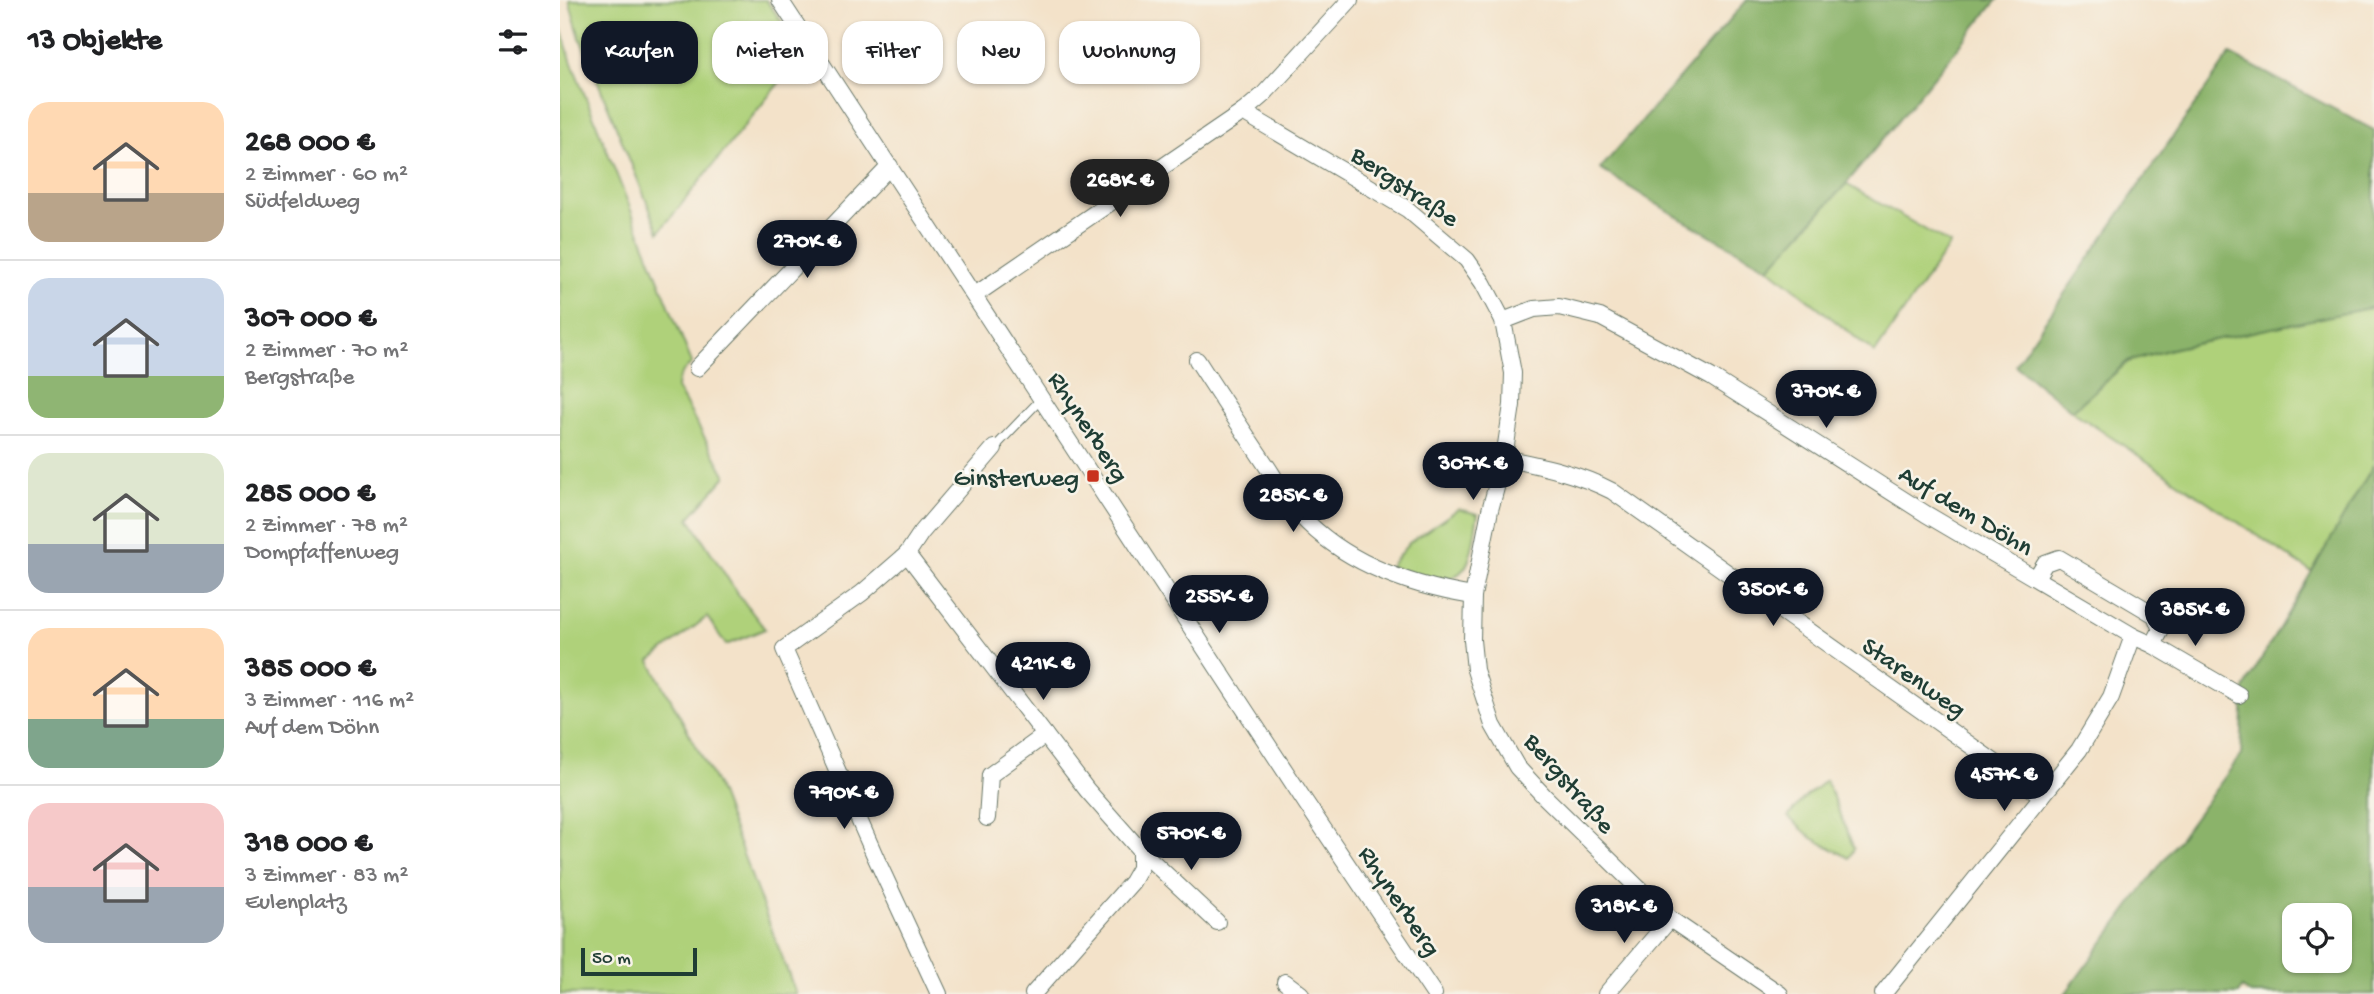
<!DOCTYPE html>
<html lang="de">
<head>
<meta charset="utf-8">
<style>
  :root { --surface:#fff; --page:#f6f6f6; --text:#202124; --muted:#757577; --line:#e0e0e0; --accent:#111827 }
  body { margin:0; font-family:"Gochi Hand",sans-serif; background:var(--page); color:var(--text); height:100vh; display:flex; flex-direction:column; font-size:26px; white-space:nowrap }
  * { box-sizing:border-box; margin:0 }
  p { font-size:23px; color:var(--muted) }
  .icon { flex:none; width:38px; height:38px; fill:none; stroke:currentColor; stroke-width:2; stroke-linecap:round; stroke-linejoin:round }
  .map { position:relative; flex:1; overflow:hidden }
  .drawer { display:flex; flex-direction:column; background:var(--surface); width:560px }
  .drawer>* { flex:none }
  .top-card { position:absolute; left:21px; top:21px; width:665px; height:63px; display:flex; gap:14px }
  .buttons { position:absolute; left:1722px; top:903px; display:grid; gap:14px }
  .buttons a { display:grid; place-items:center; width:70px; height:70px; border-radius:14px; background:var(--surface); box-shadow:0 2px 5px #0004; font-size:35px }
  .scale { position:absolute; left:21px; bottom:18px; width:116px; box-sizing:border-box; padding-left:7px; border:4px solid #1f3d34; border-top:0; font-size:19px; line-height:24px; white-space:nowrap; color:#1f3d34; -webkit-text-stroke:5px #f7f3e8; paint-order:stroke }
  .price { position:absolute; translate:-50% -60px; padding:0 16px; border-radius:24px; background:var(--accent); color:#fff; font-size:23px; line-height:46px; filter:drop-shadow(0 2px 4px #0008) }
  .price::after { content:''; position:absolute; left:50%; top:42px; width:21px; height:16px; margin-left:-10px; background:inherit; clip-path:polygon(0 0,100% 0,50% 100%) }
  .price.active { background:#222; color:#fff }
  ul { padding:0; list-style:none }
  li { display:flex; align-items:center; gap:21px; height:175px; padding:0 28px }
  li+li { border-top:2px solid var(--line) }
  li span { display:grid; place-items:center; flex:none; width:196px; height:140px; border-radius:21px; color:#555 }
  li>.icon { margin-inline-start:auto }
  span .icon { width:84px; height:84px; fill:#fffc; stroke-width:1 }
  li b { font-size:30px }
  h2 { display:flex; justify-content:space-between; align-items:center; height:84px; padding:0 28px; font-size:30px }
  .chip { padding:0 24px; border-radius:21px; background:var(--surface); box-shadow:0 2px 5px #0004; font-size:24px; line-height:63px }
  .chip.active { background:var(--accent); color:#fff }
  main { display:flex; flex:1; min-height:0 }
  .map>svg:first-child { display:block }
  .green { fill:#afd17a; stroke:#678757; stroke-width:2 }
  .forest { fill:#8bb36a; stroke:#55784f; stroke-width:2; fill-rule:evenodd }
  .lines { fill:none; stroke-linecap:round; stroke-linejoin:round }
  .lane-casing { stroke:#697768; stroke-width:10 }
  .street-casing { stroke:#697768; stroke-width:18 }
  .lane { stroke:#fff; stroke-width:8 }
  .street { stroke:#fff; stroke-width:16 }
  .poi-dot { fill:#c8321e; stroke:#f7f3e8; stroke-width:2.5 }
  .labels { text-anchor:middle; stroke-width:5; stroke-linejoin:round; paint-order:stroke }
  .street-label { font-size:26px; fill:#1f3d34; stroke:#f7f3e8 }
  .poi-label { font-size:26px; fill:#1f3d34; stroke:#f7f3e8; text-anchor:end }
</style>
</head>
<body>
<main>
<section class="drawer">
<h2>13 Objekte<svg class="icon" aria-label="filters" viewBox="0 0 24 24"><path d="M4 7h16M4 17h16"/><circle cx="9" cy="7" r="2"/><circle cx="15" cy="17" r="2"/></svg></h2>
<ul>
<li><span style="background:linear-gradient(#ffd9b3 65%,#b9a48a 0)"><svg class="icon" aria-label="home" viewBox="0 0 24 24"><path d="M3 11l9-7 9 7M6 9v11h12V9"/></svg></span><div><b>268 000 €</b><p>2 Zimmer · 60 m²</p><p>Südfeldweg</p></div></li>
<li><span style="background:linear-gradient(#c9d6e8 70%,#8fb573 0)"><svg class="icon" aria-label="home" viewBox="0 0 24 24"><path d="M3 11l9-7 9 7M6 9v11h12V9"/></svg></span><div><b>307 000 €</b><p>2 Zimmer · 70 m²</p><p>Bergstraße</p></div></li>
<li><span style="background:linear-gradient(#dfe7d0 65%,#9aa5b1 0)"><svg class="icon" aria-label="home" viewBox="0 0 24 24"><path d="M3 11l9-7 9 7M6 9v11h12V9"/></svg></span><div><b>285 000 €</b><p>2 Zimmer · 78 m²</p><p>Dompfaffenweg</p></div></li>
<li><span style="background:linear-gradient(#ffd9b3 65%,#7fa58c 0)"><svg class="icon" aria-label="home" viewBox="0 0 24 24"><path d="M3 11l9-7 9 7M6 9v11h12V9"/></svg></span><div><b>385 000 €</b><p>3 Zimmer · 116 m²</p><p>Auf dem Döhn</p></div></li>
<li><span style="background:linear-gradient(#f6c9c9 60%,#9aa5b1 0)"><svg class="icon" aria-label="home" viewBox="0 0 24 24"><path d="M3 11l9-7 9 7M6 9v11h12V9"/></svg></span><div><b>318 000 €</b><p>3 Zimmer · 83 m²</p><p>Eulenplatz</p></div></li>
</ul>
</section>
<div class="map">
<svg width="1814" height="994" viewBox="0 0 1814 994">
  <rect width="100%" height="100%" fill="#f7f3e8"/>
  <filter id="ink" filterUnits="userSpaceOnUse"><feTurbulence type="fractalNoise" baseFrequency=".0143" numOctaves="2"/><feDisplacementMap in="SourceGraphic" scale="14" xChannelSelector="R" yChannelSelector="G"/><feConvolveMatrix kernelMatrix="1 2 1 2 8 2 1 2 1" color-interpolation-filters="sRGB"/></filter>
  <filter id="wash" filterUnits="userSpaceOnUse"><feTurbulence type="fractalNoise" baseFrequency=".00686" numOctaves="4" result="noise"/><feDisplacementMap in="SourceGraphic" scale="28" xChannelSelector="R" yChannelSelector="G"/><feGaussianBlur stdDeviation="1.57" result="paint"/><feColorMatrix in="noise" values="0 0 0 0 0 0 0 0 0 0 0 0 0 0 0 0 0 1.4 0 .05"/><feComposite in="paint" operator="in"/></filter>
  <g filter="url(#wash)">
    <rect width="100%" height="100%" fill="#f3e2c9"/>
    <g class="green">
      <polygon points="9,0 206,0 244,52 99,232 20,38"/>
      <path d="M0,26l12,37 120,300c-8,7 -15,13 -15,25l49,88 -37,42 48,75 28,36 -39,16 -19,-28 -57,44 66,122 80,211h-236z"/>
      <polygon points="1286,184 1390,244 1315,353 1209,268"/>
      <polygon points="1814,307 1814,464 1752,572 1512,411 1568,362 1615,348"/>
      <path d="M898,509l20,5c-3,15 -4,34 -10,48 -14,31 -55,12 -78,4l19,-23z"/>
      <polygon points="1266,780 1294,849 1289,858 1252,838 1228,817 1242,800"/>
    </g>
    <g class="forest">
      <polygon points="1187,0 1437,0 1286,184 1209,268 1121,219 1040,169"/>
      <polygon points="1670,54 1814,130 1814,307 1615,348 1568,361 1512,411 1455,365"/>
      <path d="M1814,464v530h-123l-9,-6 -4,6h-173l176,-239 3,-66zM1734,915h46v46h-46z"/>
    </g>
  </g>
  <g filter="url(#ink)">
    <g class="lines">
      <g class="lane-casing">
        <polyline id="lane" points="434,448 482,398"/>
      </g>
      <g class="street-casing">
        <g id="street">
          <polyline points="220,0 746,803 874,994"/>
          <polyline points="683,112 847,209 907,260 923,283 943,321 953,373 952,405 944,458 930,510 913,596 912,640 915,670 933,725 957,767 984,796 1110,919 1220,994"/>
          <polyline points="415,295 683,112 703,95 790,0"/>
          <polyline points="943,321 974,309 999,307 1040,317 1151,377 1366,514 1573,636 1593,645 1679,695"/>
          <path d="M637,360c23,36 47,72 71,108 10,15 20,35 33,48 44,47 110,70 172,80"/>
          <polyline points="137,368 330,166"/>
          <path d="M944,458c38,8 73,15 108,33l430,305"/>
          <polyline points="347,554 361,533 434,448"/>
          <polyline points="1476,578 1485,563 1499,558 1595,615 1601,630 1593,645"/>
          <polyline points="427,818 430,775 485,735"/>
          <polyline points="580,850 657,922"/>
          <polyline points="725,982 741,994"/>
          <polyline points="379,994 315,856 224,649 302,593 347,554 527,790 580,850 580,868 572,882 473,994"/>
          <polyline points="1046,994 1110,919"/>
          <polyline points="1323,994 1519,750 1551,697 1573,636"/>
        </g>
      </g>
      <use href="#lane" class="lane"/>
      <use href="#street" class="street"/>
    </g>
  </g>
  <rect class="poi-dot" x="526" y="469" width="14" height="14" rx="3.5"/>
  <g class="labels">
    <g class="street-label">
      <text transform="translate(846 185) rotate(34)" y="9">Bergstraße</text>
      <text transform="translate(530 426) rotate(57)" y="9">Rhynerberg</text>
      <text transform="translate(1407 509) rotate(31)" y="9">Auf dem Döhn</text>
      <text transform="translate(1355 676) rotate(35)" y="9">Starenweg</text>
      <text transform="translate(1011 782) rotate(49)" y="9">Bergstraße</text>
      <text transform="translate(841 900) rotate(56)" y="9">Rhynerberg</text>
    </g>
    <g class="poi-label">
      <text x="519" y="485">Ginsterweg</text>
    </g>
  </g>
</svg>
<div class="buttons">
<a><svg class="icon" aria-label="locate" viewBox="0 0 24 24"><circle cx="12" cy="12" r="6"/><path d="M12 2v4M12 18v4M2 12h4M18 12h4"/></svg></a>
</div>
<div class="scale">50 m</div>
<b class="price active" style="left:560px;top:219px">268K €</b>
<b class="price" style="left:247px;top:280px">270K €</b>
<b class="price" style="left:1266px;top:430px">370K €</b>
<b class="price" style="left:913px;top:502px">307K €</b>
<b class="price" style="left:733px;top:534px">285K €</b>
<b class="price" style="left:1213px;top:628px">350K €</b>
<b class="price" style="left:659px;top:635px">255K €</b>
<b class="price" style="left:1635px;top:648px">385K €</b>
<b class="price" style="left:483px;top:702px">421K €</b>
<b class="price" style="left:1444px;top:813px">457K €</b>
<b class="price" style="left:284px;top:831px">790K €</b>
<b class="price" style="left:631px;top:872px">570K €</b>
<b class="price" style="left:1064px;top:945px">318K €</b>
<div class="top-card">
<a class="chip active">Kaufen</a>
<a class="chip">Mieten</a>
<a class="chip">Filter</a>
<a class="chip">Neu</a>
<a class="chip">Wohnung</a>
</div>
</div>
</main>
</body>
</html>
